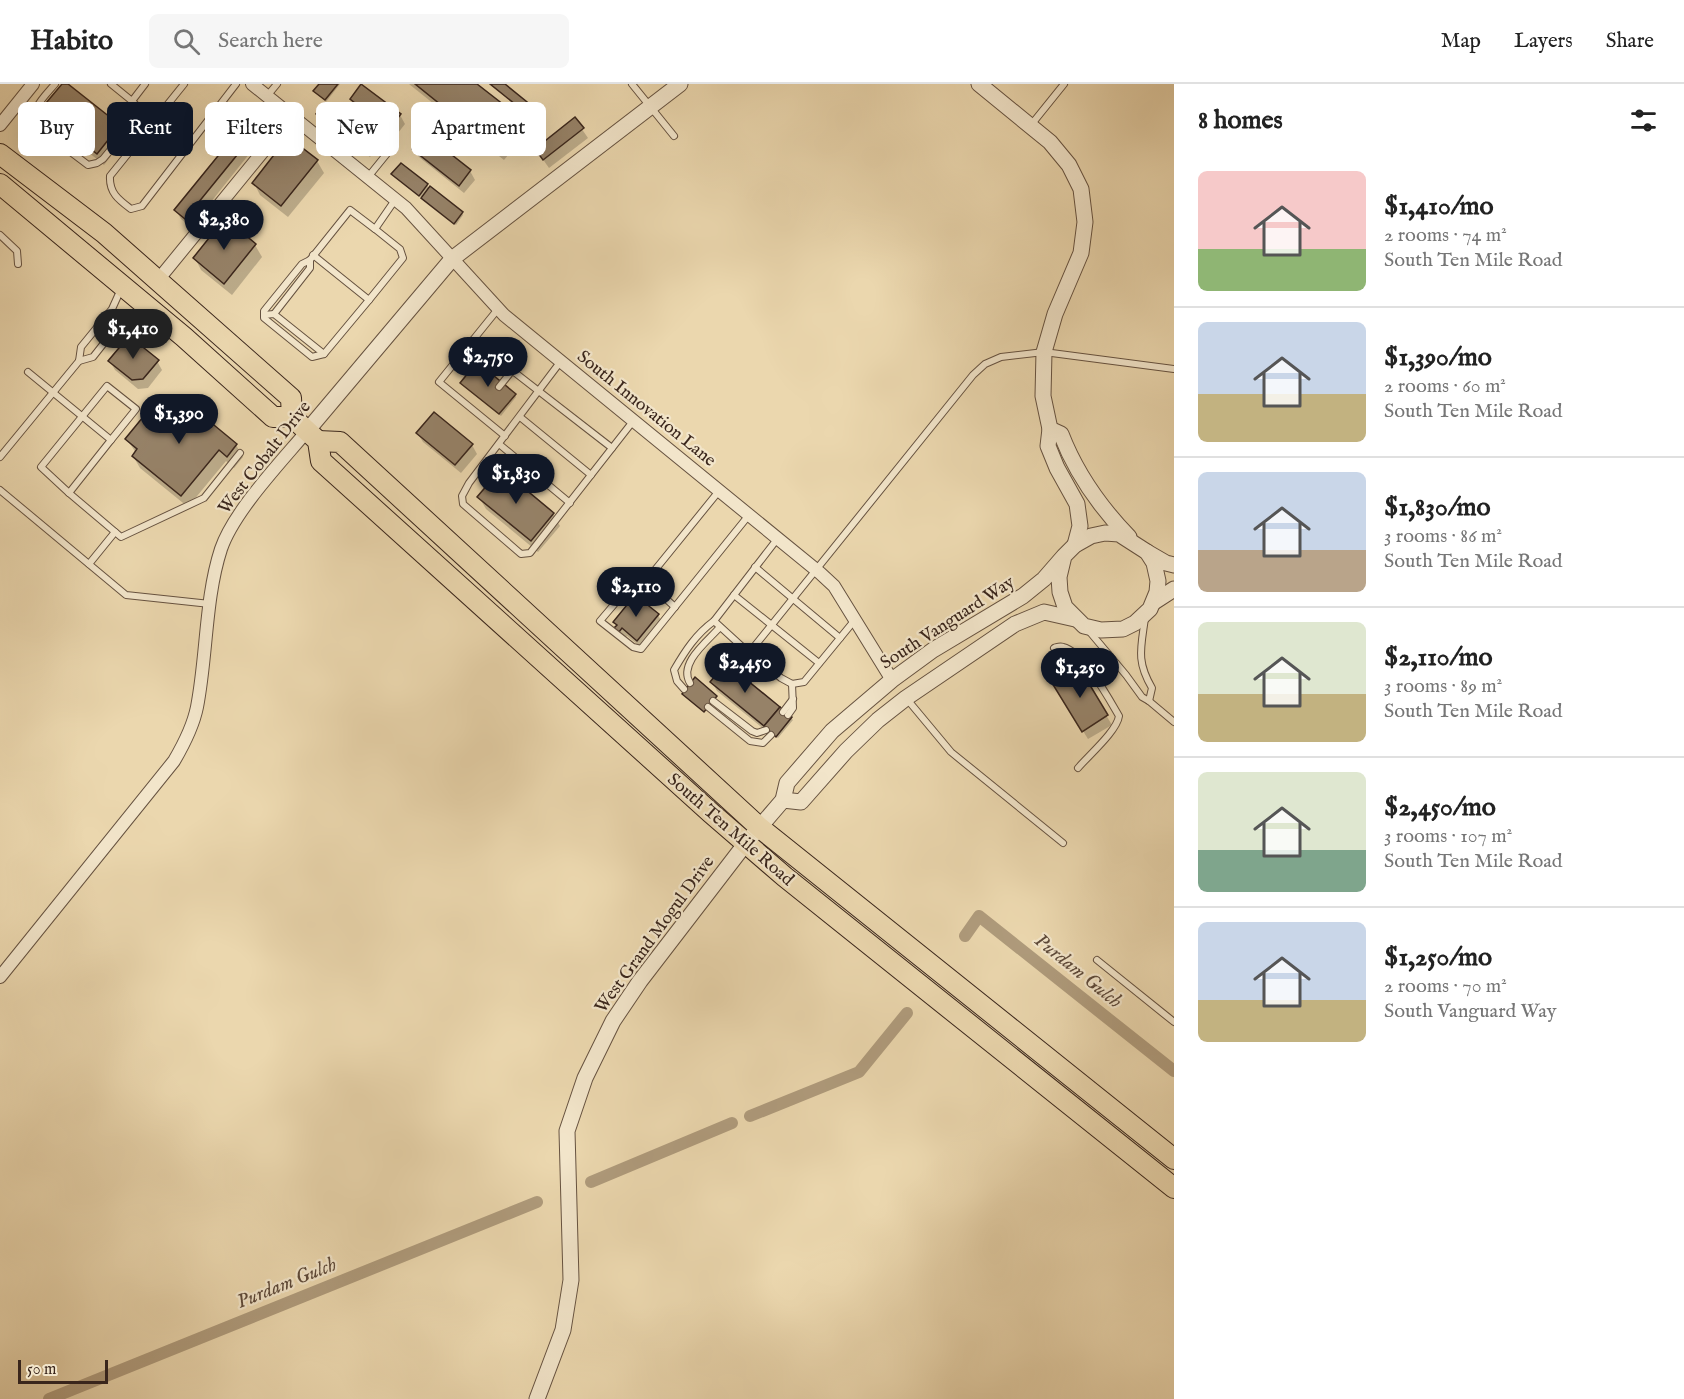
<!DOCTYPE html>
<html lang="en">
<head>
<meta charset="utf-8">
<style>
  :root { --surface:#fff; --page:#f6f6f6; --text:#222; --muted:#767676; --line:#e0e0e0; --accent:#111827 }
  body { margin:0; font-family:"IM FELL English",serif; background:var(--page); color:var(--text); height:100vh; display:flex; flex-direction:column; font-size:22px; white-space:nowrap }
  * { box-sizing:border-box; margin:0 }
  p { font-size:20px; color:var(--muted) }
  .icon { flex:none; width:33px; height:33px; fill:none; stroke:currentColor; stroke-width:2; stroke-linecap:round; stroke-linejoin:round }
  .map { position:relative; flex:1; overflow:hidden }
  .panel { display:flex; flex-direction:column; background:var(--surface); width:510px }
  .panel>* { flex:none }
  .banner { position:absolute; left:18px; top:18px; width:570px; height:54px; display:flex; gap:12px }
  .scale { position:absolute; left:18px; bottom:15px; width:90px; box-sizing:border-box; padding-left:6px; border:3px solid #3a261c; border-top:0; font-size:16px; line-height:21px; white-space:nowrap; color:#3a261c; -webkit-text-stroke:4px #f2e5ca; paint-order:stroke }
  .price { position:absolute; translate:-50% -51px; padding:0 14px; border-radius:21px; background:var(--accent); color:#fff; font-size:20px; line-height:39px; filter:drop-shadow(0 2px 3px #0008) }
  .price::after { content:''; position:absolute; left:50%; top:36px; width:18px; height:14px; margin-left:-9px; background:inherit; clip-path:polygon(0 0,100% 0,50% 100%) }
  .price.selected { background:#222; color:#fff }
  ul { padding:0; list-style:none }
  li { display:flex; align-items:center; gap:18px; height:150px; padding:0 24px }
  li+li { border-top:2px solid var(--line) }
  li span { display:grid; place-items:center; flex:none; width:168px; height:120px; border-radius:9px; color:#555 }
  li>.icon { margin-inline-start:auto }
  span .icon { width:72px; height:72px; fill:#fffc; stroke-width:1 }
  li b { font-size:26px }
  h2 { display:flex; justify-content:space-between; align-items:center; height:72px; padding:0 24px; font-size:26px }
  .chip { padding:0 21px; border-radius:9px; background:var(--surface); box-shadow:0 6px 24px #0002; font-size:21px; line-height:54px }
  .chip.selected { background:var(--accent); color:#fff }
  header { display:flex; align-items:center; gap:36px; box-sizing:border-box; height:84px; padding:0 30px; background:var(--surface); border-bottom:2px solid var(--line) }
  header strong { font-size:28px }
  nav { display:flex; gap:33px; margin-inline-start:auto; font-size:21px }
  .search { width:420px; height:54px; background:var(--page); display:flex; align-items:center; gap:15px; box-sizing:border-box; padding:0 21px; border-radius:9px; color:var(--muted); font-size:22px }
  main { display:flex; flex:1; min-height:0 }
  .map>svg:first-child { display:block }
  .shadow { fill:#0003 }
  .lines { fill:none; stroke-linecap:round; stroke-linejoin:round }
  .canal { stroke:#af9b7c; stroke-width:12 }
  .building { fill:#968268; stroke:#3a261c; stroke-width:1.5 }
  .service-casing { stroke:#665240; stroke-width:8 }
  .minor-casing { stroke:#665240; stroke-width:14 }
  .tertiary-casing { stroke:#665240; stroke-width:17 }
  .primary-casing { stroke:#3a261c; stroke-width:22 }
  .service { stroke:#f2e5ca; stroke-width:6 }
  .minor { stroke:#f2e5ca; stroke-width:12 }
  .tertiary { stroke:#f2e5ca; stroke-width:15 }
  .primary { stroke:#ebd7ae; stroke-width:20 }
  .labels { text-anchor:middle; stroke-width:4.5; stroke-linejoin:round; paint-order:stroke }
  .street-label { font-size:18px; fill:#3a261c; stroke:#f2e5ca }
  .water-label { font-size:20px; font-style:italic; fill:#5d4939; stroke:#f2e5ca }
</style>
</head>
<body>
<header>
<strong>Habito</strong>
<div class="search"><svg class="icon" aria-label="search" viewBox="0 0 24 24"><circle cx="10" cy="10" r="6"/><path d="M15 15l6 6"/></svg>Search here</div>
<nav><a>Map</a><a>Layers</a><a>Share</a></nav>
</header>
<main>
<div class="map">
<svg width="1174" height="1315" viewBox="0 0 1174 1315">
  <rect width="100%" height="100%" fill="#ebd7ae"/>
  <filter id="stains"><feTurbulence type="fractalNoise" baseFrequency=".00333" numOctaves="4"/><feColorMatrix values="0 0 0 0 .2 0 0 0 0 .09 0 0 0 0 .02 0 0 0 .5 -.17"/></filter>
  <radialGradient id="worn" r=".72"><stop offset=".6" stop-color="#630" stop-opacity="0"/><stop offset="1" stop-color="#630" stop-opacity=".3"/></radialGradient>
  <g class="shadow">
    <polygon points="64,0 119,42 125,54 104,81 50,37 43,25"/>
    <polygon points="321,0 340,0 326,18 315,8"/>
    <polygon points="409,0 475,0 520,36 527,48 504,76"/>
    <polygon points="351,15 400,31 405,40 394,54 356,24"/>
    <polygon points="318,31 346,38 349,42 377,63 370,73"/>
    <polygon points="575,35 588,54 549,84 542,74"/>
    <polygon points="245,61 250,69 191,143 181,135 176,126"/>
    <polygon points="414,65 470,87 475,96 464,109 419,73"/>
    <polygon points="292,66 317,77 324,89 288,133 260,111 254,99"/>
    <polygon points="401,81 427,101 430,106 462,129 463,131 456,141 424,116 422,112 421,113 395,93"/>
    <polygon points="225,136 255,161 262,173 232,211 201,186 195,174"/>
    <polygon points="110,277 157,277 162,286 148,304 138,305 115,286"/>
    <polygon points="463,301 515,311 516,313 501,332"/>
    <polygon points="434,330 472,361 477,370 461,389 423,358 418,350"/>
    <polygon points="127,355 236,361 243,373 234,384 226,377 188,423 140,384 133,372 136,369"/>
    <polygon points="479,413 553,430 560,442 538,468 486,425"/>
    <polygon points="658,531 663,540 642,564 627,552 624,556 616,544 618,542 615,538"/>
    <polygon points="726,581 791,634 793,636 778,654 771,648 770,650 717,607 712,598"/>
    <polygon points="1078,585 1112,641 1088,655 1054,600"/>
  </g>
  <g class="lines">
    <g class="canal">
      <polyline points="965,852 979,832 1174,987"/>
      <polyline points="750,1032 859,988 907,929"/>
      <polyline points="591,1098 732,1039"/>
      <polyline points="49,1315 537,1118"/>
    </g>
  </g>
  <g class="building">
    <polygon points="62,0 68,0 120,41 97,70 41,25"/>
    <polygon points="319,0 338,0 325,16 313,7"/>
    <polygon points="361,0 401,30 389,46 350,15"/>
    <polygon points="415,0 477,0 522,35 497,66"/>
    <polygon points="490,0 505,0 537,26 531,33"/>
    <polygon points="325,19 347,37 338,48 316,30"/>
    <polygon points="575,33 584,44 543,76 535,65"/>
    <polygon points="350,38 377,60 368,71 341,50"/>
    <polygon points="424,49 471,86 459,102 412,65"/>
    <polygon points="235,51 246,60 185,135 174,126"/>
    <polygon points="284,58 292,64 296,59 318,76 281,122 252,99"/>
    <polygon points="401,79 428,100 419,112 391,90"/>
    <polygon points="430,102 463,128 454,140 421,114"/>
    <polygon points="225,134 256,160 224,200 193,174"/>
    <polygon points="129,252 159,276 143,295 132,296 108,277"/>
    <polygon points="477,278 516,310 499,330 460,299"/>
    <polygon points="180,313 237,360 227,373 219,366 181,412 132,372 137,365 125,355 143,333 155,343"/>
    <polygon points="434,328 473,360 455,381 416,349"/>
    <polygon points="501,385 554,429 531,457 477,413"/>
    <polygon points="635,511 659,530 637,557 622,544 619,548 614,544 617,541 613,538"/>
    <polygon points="726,579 780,623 764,642 710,598"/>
    <polygon points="1079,583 1108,631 1082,648 1052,599"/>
    <polygon points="695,593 717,612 704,628 682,610"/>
    <polygon points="780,623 792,633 776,653 764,642"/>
  </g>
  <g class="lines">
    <g class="service-casing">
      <g id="service">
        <path d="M55,0c-11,13 -28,27 -16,44l49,37 9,-2 6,-4 32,-39 3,-6v-7l-6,-6"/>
        <polyline points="111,0 132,17 145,0"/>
        <path d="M184,0l-74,92c-1,17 9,24 21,33l11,-3 94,-122"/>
        <polyline points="632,0 674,52"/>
        <polyline points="267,12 277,0"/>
        <polyline points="1031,41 1064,0"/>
        <polyline points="368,93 394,61"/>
        <polyline points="0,151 17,167 18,180"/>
        <polyline points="313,171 369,216 403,174 400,165 375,145"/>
        <polyline points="369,216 324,270 312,273 264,234 264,227 302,180 310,176 350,126 375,145 395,116"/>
        <polyline points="498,225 439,298 505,352"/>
        <polyline points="274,230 310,184 310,176"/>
        <polyline points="264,231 274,230 324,270"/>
        <polyline points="473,256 612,364"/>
        <polyline points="79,277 93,273 123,235 144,225"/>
        <polyline points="561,277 469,399 462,412 463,420 521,470 530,469 634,336"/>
        <polyline points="28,288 111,356 69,409 121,453 204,414 240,369"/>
        <polyline points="484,290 496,276"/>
        <polyline points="499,303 511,288"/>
        <polyline points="520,333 591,391"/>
        <polyline points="499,360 570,419"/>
        <polyline points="0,373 79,277 81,263 112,225 121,205"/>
        <polyline points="0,406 126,511 210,520"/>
        <polyline points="69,409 41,383 107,302 136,325 111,356"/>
        <polyline points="778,454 714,537 749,569 973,291 985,280 1001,273 1044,268 1174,285"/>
        <polyline points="89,480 115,448"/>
        <polyline points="755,483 840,554"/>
        <polyline points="646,497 634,497 600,537 633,563 641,565 749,431"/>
        <polyline points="734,511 819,579"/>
        <polyline points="675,523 646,497 719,407"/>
        <path d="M1145,534c-4,30 -9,43 7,70l-3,13"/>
        <polyline points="1089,547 1126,591 1142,613 1149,617 1174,638"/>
        <path d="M1054,564c1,-1 8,-2 9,-1 20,4 46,52 56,69 -2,15 -30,39 -41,52"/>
        <polyline points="749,569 781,594 792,600 804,598 854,537"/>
        <path d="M690,599c-12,-20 18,-42 30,-56"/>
        <path d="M684,605l-7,-8 -3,-11c11,-19 22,-36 40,-49"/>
        <polyline points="906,614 951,668 1063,759"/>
        <polyline points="713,617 752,647 757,649 766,646"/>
        <polyline points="708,623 750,657 763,659 771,651"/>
        <polyline points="783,628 793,615"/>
        <polyline points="788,631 793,624 792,600"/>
        <polyline points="1097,876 1174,938"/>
      </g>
    </g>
    <g class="minor-casing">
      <g id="minor">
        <polyline points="252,0 406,124 504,231 820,489 834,502 892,596"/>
        <polyline points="0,41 33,0"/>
        <polyline points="158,196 292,32"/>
        <path d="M0,893l174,-216c10,-17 19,-34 23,-54 10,-51 8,-109 24,-158 13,-38 60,-87 86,-118"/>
      </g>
    </g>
    <g class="tertiary-casing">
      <g id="tertiary">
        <polyline points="979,0 1050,58 1069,81 1081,105 1085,138 1081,169 1055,230 1044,268 1043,312 1050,345 1048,362 1057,384 1077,420 1080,442 1075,461"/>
        <path d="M1050,345l11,5c15,39 39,73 68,103"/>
        <polyline points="307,347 452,175 680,0"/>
        <polyline points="1147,468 1166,479 1174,481"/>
        <polyline points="1154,518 1174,505"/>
        <polyline points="783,716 801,718 846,667 878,636 906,614 1015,540 1044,528 1075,535"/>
        <polyline points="537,1315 563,1246 571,1196 567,1047 585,994 613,937 640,897 746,759 783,716 787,699 832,647 892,596 933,566 1023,512 1044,495 1064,472 1075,461 1091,452 1105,449 1119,450 1147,468 1154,479 1158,497 1157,508 1150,525 1135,539 1123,545 1101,546 1084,542 1065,523 1060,508 1059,493 1064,472"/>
      </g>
    </g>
    <g class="primary-casing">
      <g id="primary">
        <polyline points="0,70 104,149 291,314 292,333 318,357 321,377 711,729 785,793 1174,1104"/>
        <polyline points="0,100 184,253 273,333 292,333"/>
        <polyline points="318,357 340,358 759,743 1174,1075"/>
      </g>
    </g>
    <use href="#service" class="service"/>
    <use href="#minor" class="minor"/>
    <use href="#tertiary" class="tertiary"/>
    <use href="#primary" class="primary"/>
  </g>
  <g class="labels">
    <g class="street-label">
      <text transform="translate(647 324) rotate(39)" y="6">South Innovation Lane</text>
      <text transform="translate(264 373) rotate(-52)" y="6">West Cobalt Drive</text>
      <text transform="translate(947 538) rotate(-33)" y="6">South Vanguard Way</text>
      <text transform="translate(731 745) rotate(41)" y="6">South Ten Mile Road</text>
      <text transform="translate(654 850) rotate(-54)" y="6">West Grand Mogul Drive</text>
    </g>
    <g class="water-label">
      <text transform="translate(1079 886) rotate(39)" y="7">Purdam Gulch</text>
      <text transform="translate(286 1198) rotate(-22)" y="7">Purdam Gulch</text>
    </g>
  </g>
  <rect width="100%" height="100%" filter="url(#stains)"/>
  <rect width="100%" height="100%" fill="url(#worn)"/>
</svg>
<div class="scale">50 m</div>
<b class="price" style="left:224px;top:167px">$2,380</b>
<b class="price selected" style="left:133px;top:276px">$1,410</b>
<b class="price" style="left:488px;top:304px">$2,750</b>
<b class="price" style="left:179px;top:361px">$1,390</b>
<b class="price" style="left:516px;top:421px">$1,830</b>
<b class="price" style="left:636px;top:534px">$2,110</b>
<b class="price" style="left:745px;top:610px">$2,450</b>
<b class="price" style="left:1080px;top:615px">$1,250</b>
<div class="banner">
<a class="chip">Buy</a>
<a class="chip selected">Rent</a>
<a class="chip">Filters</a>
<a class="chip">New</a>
<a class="chip">Apartment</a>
</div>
</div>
<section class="panel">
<h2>8 homes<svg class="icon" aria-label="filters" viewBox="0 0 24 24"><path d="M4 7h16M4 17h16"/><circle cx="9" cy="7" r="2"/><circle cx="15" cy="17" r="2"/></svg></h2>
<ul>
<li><span style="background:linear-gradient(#f6c9c9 65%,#8fb573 0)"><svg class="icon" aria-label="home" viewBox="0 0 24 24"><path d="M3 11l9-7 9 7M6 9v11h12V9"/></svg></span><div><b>$1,410/mo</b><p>2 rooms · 74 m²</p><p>South Ten Mile Road</p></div></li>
<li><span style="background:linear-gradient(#c9d6e8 60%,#c2b280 0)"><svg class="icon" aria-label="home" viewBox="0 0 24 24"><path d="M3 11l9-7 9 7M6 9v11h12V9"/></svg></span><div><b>$1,390/mo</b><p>2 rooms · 60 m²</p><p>South Ten Mile Road</p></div></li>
<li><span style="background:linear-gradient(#c9d6e8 65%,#b9a48a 0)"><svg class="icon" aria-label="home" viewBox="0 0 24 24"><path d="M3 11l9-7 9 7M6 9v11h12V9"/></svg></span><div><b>$1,830/mo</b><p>3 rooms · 86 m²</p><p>South Ten Mile Road</p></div></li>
<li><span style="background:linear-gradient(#dfe7d0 60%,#c2b280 0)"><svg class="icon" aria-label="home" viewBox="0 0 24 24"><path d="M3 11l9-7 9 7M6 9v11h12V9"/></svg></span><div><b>$2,110/mo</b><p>3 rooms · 89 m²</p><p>South Ten Mile Road</p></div></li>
<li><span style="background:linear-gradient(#dfe7d0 65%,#7fa58c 0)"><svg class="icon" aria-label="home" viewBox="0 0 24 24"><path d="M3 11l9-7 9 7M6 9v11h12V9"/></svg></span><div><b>$2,450/mo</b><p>3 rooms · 107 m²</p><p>South Ten Mile Road</p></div></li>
<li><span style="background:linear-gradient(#c9d6e8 65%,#c2b280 0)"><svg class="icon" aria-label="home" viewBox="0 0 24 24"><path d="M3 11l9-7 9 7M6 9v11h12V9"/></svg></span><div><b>$1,250/mo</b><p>2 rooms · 70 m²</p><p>South Vanguard Way</p></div></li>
</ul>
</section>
</main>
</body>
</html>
